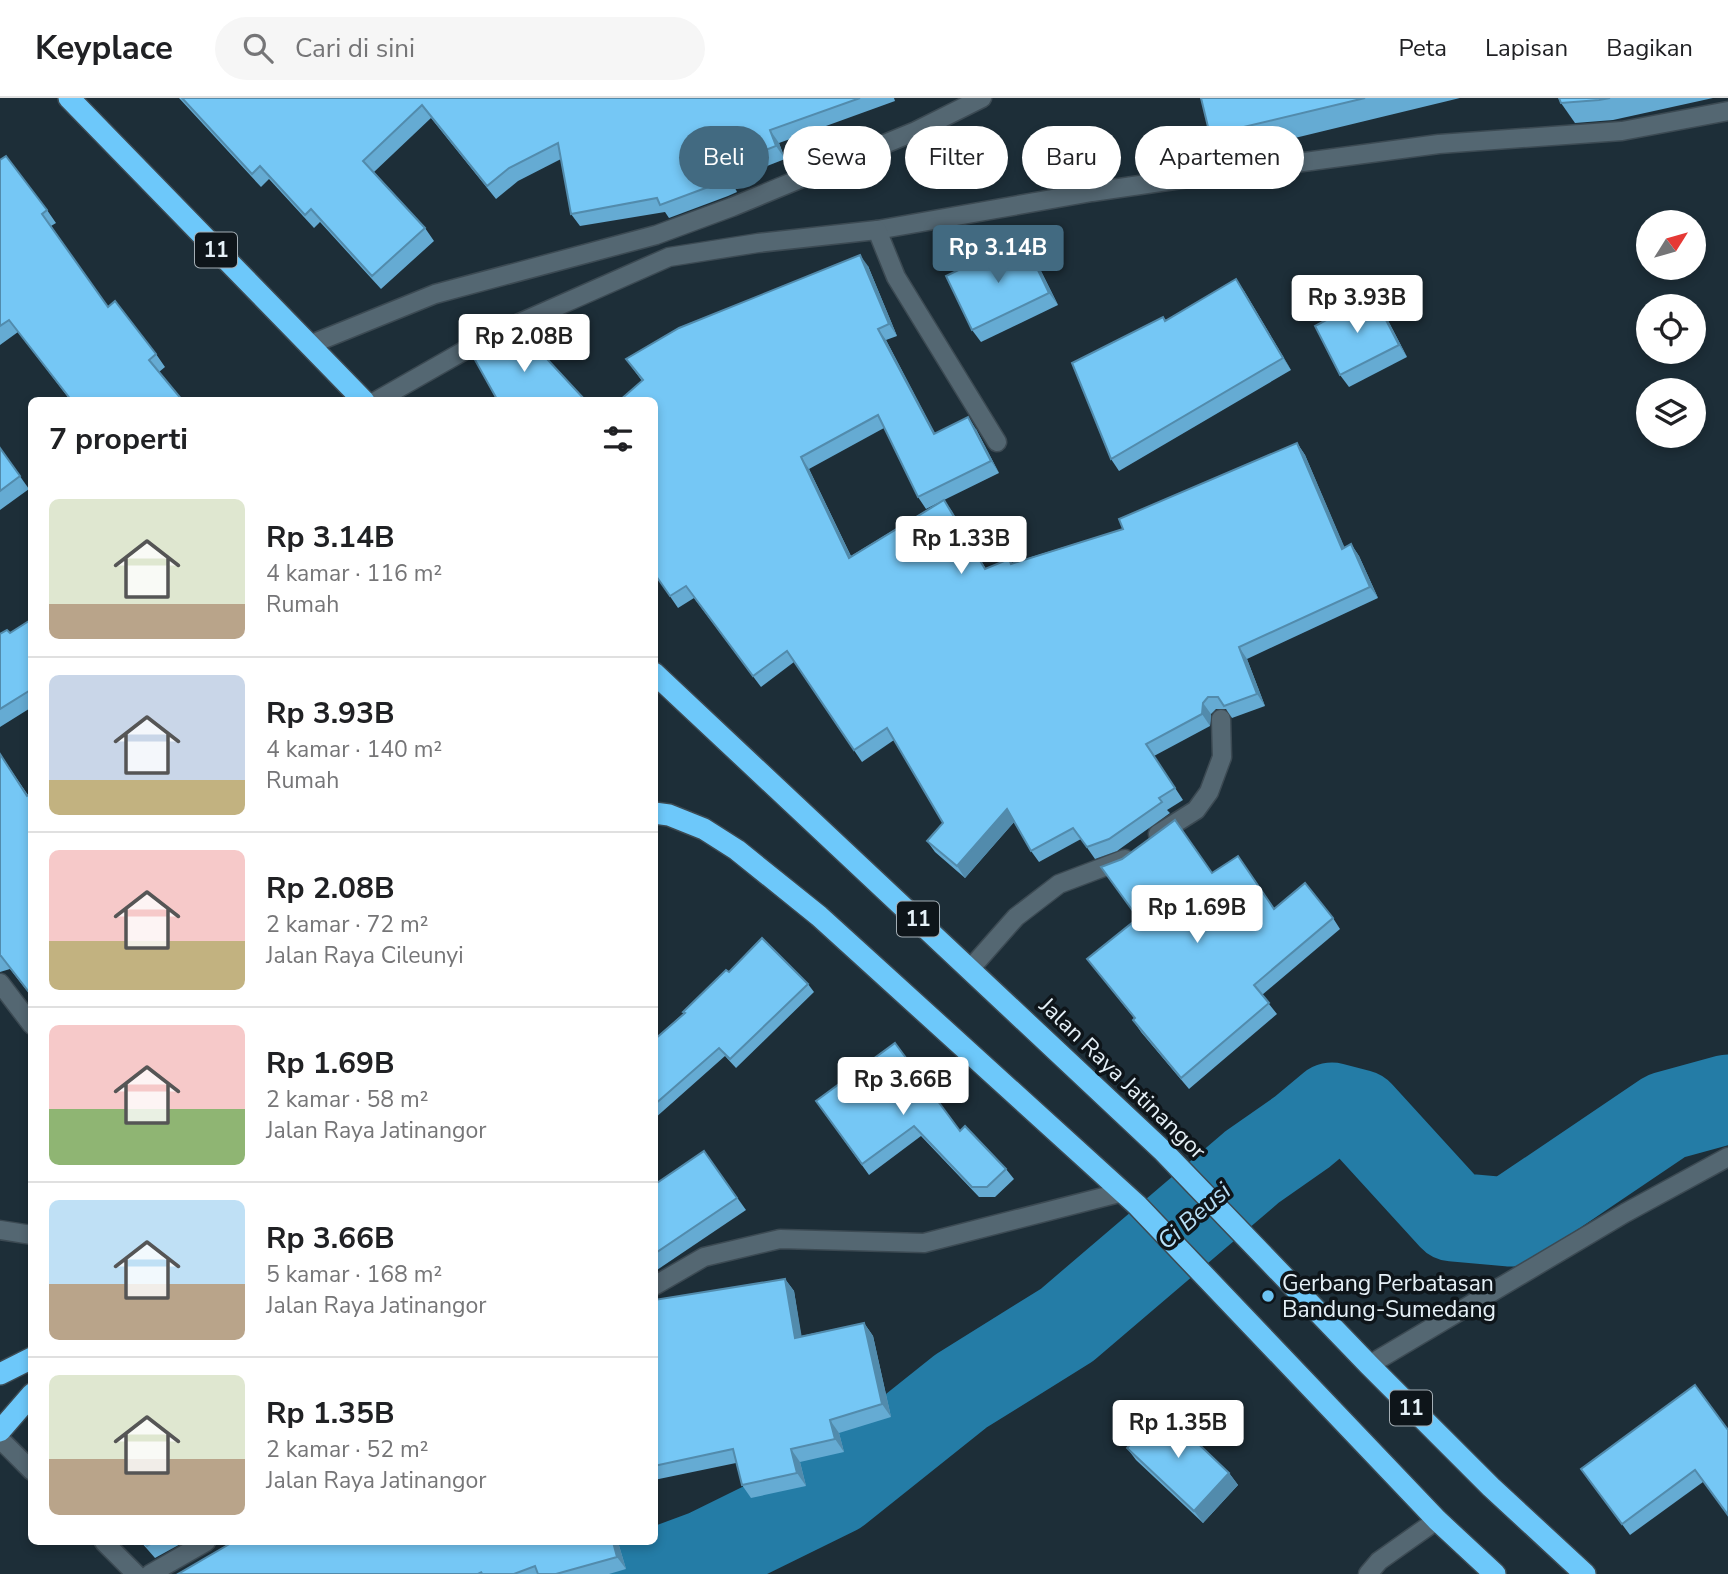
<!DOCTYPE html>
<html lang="id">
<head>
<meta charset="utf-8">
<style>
  :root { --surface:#fff; --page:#f6f6f6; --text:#202124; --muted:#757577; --line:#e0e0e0; --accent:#426a81 }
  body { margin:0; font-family:"Nunito Sans",sans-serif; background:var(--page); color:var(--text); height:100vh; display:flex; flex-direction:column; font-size:26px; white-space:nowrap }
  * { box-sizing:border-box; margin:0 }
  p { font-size:23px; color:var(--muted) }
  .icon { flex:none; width:38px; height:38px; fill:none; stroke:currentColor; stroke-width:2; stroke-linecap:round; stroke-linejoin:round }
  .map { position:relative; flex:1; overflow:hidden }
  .details { position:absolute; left:28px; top:299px; width:630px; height:1148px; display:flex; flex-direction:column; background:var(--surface); border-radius:10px; box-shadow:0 4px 10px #0003 }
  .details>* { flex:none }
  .guide { position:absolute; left:679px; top:28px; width:665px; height:63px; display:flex; gap:14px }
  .needle { width:46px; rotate:53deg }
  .buttons { position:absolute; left:1636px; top:112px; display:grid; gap:14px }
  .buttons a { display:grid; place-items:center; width:70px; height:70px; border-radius:50%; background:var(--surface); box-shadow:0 4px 10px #0003; font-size:35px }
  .price { position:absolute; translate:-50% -60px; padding:0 16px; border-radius:7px; background:#fff; color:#222; font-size:23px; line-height:46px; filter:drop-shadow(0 2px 4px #0008) }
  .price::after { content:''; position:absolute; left:50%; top:42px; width:21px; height:16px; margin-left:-10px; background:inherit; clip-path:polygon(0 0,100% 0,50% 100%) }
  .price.active { background:var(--accent); color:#fff }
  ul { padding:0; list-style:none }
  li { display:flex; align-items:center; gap:21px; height:175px; padding:0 21px }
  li+li { border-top:2px solid var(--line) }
  li span { display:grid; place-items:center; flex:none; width:196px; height:140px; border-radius:10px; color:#555 }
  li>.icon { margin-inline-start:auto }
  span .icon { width:84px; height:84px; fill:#fffc; stroke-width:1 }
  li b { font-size:30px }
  h2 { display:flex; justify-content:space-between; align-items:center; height:84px; padding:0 21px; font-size:30px }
  .tag { padding:0 24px; border-radius:32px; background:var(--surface); box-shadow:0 4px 10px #0003; font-size:24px; line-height:63px }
  .tag.active { background:var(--accent); color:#fff }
  header { display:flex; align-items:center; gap:42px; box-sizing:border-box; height:98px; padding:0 35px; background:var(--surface); border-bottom:2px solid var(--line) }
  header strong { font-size:33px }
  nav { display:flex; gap:38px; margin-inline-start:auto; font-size:24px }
  .search { width:490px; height:63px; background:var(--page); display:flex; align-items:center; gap:18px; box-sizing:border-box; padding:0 24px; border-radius:38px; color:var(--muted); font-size:26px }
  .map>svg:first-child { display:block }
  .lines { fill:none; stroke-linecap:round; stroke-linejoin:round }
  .river { stroke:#247ca6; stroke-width:89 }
  .minor-casing { stroke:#3c4a53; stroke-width:21 }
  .highway-casing { stroke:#3c4a53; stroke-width:24 }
  .minor { stroke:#546772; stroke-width:18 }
  .highway { stroke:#6dc8fa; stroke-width:21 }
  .wall { fill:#65abd3; fill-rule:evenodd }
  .shaded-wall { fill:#528bac }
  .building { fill:#75c7f5; stroke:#528bac; stroke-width:2 }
  .poi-dot { fill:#6cc3f2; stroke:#0e151a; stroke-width:2.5 }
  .labels { text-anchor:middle; stroke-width:7; stroke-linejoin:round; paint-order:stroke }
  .shield { fill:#0e151a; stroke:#a4aeb5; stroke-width:2 }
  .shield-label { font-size:21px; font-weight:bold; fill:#e5f0f7 }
  .street-label { font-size:23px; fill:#e5f0f7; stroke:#0e151a }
  .poi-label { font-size:23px; fill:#e5f0f7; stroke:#0e151a; text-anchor:start }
  .water-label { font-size:24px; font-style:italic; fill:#b8e0f8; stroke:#0e151a }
</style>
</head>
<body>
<header>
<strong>Keyplace</strong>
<div class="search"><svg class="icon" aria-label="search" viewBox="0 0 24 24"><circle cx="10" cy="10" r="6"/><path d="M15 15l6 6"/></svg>Cari di sini</div>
<nav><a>Peta</a><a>Lapisan</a><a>Bagikan</a></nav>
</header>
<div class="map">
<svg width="1728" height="1476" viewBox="0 0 1728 1476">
  <rect width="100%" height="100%" fill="#1d2e38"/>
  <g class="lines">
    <polyline class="river" points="653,1476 707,1456 837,1392 961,1293 1067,1227 1252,1069 1302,1034 1332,1009 1359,1016 1453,1119 1509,1124 1666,1018 1728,1001"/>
    <g class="minor-casing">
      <g id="minor">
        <polyline points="877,132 1092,94 1236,73 1439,46 1622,33 1728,13"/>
        <polyline points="309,247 435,196 656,137 732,109 916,33 982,0"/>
        <polyline points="376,303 490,238 669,159 758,145 877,132 896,179 997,344"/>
        <polyline points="1158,736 1196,712 1209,694 1222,659 1221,621"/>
        <polyline points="971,870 1016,819 1059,786 1125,761"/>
        <polyline points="0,885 32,927"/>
        <polyline points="0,1132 32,1137"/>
        <polyline points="654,1188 704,1159 780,1141 924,1145 1123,1094"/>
        <polyline points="1369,1267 1625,1115 1728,1059"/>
        <polyline points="0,1341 32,1373"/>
        <polyline points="104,1444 136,1476"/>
        <polyline points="150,1476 206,1444"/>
        <polyline points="1368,1476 1379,1463 1437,1422"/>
      </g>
    </g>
    <g class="highway-casing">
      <g id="highway">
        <polyline points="69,0 364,303"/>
        <polyline points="654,575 1162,1052 1369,1267 1491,1389 1585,1476"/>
        <polyline points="654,715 669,717 704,731 737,752 819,818 1137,1107 1437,1422 1495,1476"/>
        <polyline points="0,1276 32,1260"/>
        <polyline points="0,1333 32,1296"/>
      </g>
    </g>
    <use href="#minor" class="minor"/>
    <use href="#highway" class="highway"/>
  </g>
  <g class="wall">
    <polygon points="179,0 894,0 895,3 779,45 785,61 731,82 737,94 728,98 669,120 665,114 580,128 571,116 561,61 518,83 496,101 431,20 374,74 425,130 434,143 381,191 320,124 314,130 269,81 261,89"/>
    <polygon points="1201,0 1460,0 1224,57 1210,37"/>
    <polygon points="1559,0 1713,0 1613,22 1575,25 1561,5"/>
    <polygon points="0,62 47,112 56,125 51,128 108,209 156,256 165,269 159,274 183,303 71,303 18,234 0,247"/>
    <polygon points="1031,153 1058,207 981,244 972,232"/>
    <path d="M868,168l29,70 -11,4 49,94 41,-5 23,44 -55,27 42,69 23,-10 3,4 111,-34 174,-86 8,12 39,92 7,-3 8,12 19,42 -131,61 18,47 -33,12 -6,-9h-10l-5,5 -1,12 -56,30 29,44 -16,10 3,3 -53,38 -22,8 -14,-20 -42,23 -8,-11 -17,-29 -49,56 -30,-26 -8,-11 16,-18 -49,-83 -32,22 -68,-100 -33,25 -67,-89 -16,10 -24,-35 -12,-192 -16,-22zM884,330l34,69 8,12 14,-7 -89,54 -42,-87z"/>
    <polygon points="1244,193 1291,272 1119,373 1111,361 1163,219 1166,222"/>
    <polygon points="1373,197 1381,209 1407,259 1349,289 1340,277"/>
    <polygon points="0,350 29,391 0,412"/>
    <polygon points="32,521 32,609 0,629 0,536 10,535"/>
    <polygon points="0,656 28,697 32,695 32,899 10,871 0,874"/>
    <polygon points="1212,775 1274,811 1333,820 1340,831 1262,897 1277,916 1189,991 1141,934 1133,922 1135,921 1087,861"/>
    <polygon points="729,874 808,886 814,894 736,970 725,958 654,1021 654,942"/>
    <polygon points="816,1003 960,1033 1006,1071 1014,1081 995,1099 979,1099 921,1038 869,1077"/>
    <polygon points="704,1053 746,1112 654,1174 654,1087"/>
    <polygon points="785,1181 794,1193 801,1238 864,1225 873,1238 891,1319 839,1335 844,1354 800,1364 806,1388 751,1400 742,1387 736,1365 654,1382 654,1202"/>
    <polygon points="1695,1287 1703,1384 1630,1437 1589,1382"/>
    <polygon points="1127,1350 1229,1375 1238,1387 1203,1425 1136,1362"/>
    <polygon points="141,1444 184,1444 155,1460"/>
    <polygon points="618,1444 626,1471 609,1476 178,1476"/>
  </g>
  <g class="shaded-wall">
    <polygon points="770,32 779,45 785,61 776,48"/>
    <polygon points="722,69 731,82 737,94 728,81"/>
    <polygon points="1023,141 1031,153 1058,207 1049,195"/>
    <polygon points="860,157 868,168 897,238 889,226"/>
    <polygon points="1236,181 1244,193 1291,272 1283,260"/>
    <polygon points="1373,197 1381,209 1407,259 1399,247"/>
    <polygon points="878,231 886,242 942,348 934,336"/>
    <polygon points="968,319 976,331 999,375 991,363"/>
    <polygon points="1297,345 1305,357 1350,462 1342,451"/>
    <polygon points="801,359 809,371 857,471 849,460"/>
    <polygon points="944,402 952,413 993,483 985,471"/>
    <polygon points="1351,446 1359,458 1378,500 1370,489"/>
    <polygon points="1239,549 1247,561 1265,608 1257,596"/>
    <polygon points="1203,605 1211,616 1210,628 1202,616"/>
    <polygon points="1007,711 1015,723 965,780 957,768"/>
    <polygon points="785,1181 794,1193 804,1252 795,1240"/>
    <polygon points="864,1225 873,1238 891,1319 882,1306"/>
    <polygon points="830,1322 839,1335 844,1354 835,1341"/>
    <polygon points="791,1351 800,1364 806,1388 797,1375"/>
    <polygon points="1229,1375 1238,1387 1203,1425 1194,1413"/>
    <polygon points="613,1444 618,1444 626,1471 617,1459"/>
  </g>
  <g class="building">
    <polygon points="182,0 860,0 770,32 776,48 722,69 728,81 719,85 660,107 657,100 571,116 558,45 509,70 487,88 422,7 363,63 425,130 372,178 311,111 305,117 260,68 252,76"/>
    <polygon points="1201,0 1365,0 1210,37"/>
    <polygon points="1559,0 1610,0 1599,2 1561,5"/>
    <polygon points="6,58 47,112 42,116 108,209 115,203 156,256 149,262 183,303 72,303 9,222 0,228 0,62"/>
    <polygon points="1023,141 1049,195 972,232 946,178"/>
    <polygon points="860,157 889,226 878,231 934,336 968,319 991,363 918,399 878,317 801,359 849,460 944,402 985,471 1009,461 1011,466 1123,431 1119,421 1297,345 1342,451 1351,446 1370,489 1239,549 1257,596 1224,608 1218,599 1208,599 1203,605 1202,616 1146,646 1175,690 1159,700 1162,704 1109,741 1087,749 1073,730 1031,753 1007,711 957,768 927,743 943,725 887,630 854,652 787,553 753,578 686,488 670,498 654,475 654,303 619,303 643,282 626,261 679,230"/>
    <polygon points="1236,181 1283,260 1111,361 1072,265 1163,219 1165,223"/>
    <polygon points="1373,197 1399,247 1340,277 1315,228"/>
    <polygon points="523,235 586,303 498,303 475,262"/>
    <polygon points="0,350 20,378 0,393"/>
    <polygon points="32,521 32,591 0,611 0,536 7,532 10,535"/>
    <polygon points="0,656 27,698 32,695 32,898 1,858 0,858"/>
    <polygon points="1175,722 1212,775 1238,758 1274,811 1305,785 1333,820 1254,887 1269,905 1181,980 1133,922 1135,920 1087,861 1138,820 1101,769 1122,761"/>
    <polygon points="762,840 808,886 730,961 719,950 654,1007 654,942 685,915 683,914 726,872 729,874"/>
    <polygon points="895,945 960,1033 965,1028 1006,1071 987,1089 972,1089 914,1028 862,1066 816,1003"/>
    <polygon points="704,1053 737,1100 654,1156 654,1087"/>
    <polygon points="785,1181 795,1240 864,1225 882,1306 830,1322 835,1341 791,1351 797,1375 742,1387 733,1351 654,1368 654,1202"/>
    <polygon points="1695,1287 1728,1332 1728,1417 1695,1372 1622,1426 1581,1371"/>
    <polygon points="1163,1312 1229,1375 1194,1413 1127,1350"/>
    <polygon points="143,1444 154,1444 147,1448"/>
    <polygon points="233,1444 613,1444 617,1459 556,1476 538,1476 535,1468 514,1476 480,1476 482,1474 478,1476 178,1476"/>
  </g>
  <circle class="poi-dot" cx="1268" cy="1198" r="7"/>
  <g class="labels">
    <g class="shield">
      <rect x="195" y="134.5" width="42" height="35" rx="5"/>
      <rect x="897" y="803.5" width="42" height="35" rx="5"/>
      <rect x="1390" y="1292.5" width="42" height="35" rx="5"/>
    </g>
    <g class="shield-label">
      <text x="216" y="159">11</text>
      <text x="918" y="828">11</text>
      <text x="1411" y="1317">11</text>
    </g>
    <g class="street-label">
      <text transform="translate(1123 980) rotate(44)" y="8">Jalan Raya Jatinangor</text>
    </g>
    <g class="poi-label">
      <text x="1282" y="1193">Gerbang Perbatasan<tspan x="1282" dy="26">Bandung-Sumedang</tspan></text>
    </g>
    <g class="water-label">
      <text transform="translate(1194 1118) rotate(-41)" y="8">Ci Beusi</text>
    </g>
  </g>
</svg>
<div class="buttons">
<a><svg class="needle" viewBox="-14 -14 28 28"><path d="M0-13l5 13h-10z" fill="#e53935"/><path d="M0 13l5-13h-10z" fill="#757577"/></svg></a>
<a><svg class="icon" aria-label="locate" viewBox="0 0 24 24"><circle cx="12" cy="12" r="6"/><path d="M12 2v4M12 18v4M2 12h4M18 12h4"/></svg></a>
<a><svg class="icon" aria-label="layers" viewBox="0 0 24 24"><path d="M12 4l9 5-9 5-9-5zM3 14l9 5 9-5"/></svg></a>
</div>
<b class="price active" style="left:998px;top:187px">Rp 3.14B</b>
<b class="price" style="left:1357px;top:237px">Rp 3.93B</b>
<b class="price" style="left:524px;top:276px">Rp 2.08B</b>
<b class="price" style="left:961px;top:478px">Rp 1.33B</b>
<b class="price" style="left:1197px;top:847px">Rp 1.69B</b>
<b class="price" style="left:903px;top:1019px">Rp 3.66B</b>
<b class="price" style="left:1178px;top:1362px">Rp 1.35B</b>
<div class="guide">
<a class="tag active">Beli</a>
<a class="tag">Sewa</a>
<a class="tag">Filter</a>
<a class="tag">Baru</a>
<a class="tag">Apartemen</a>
</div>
<section class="details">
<h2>7 properti<svg class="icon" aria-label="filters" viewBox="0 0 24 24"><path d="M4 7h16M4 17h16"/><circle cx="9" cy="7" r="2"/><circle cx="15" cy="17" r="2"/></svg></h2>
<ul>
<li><span style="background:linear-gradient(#dfe7d0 75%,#b9a48a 0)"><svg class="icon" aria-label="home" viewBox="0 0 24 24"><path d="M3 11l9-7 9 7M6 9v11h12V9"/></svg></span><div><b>Rp 3.14B</b><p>4 kamar · 116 m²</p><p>Rumah</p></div></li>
<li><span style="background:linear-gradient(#c9d6e8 75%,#c2b280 0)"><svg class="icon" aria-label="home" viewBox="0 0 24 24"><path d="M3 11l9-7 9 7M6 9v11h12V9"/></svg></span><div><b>Rp 3.93B</b><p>4 kamar · 140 m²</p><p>Rumah</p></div></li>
<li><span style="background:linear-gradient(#f6c9c9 65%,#c2b280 0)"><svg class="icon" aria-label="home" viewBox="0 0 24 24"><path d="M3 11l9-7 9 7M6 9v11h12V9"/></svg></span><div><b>Rp 2.08B</b><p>2 kamar · 72 m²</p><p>Jalan Raya Cileunyi</p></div></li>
<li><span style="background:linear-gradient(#f6c9c9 60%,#8fb573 0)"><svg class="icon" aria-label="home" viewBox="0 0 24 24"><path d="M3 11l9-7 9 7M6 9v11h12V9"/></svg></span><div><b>Rp 1.69B</b><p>2 kamar · 58 m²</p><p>Jalan Raya Jatinangor</p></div></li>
<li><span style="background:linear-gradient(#bfe0f5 60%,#b9a48a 0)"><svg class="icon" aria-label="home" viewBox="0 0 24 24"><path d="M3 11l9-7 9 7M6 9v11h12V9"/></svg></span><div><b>Rp 3.66B</b><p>5 kamar · 168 m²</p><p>Jalan Raya Jatinangor</p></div></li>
<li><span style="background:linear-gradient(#dfe7d0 60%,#b9a48a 0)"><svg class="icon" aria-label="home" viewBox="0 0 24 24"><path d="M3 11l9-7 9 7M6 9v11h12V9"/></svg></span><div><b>Rp 1.35B</b><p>2 kamar · 52 m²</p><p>Jalan Raya Jatinangor</p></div></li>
</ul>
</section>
</div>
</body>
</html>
